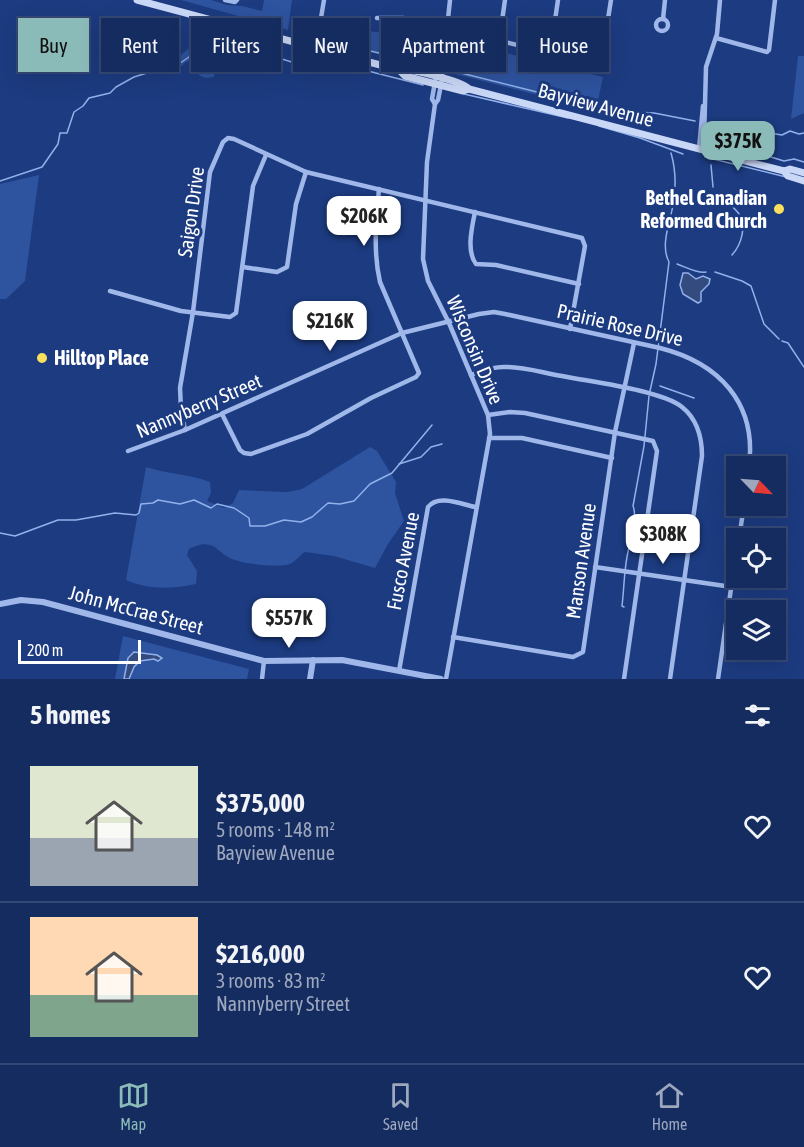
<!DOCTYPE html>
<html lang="en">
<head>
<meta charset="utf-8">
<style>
  :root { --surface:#152c60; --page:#223869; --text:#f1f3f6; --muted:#9da7bd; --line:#344875; --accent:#8bbbb9 }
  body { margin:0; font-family:"Asap Condensed",sans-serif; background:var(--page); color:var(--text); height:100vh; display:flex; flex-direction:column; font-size:22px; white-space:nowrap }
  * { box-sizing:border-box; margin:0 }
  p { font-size:20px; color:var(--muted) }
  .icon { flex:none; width:33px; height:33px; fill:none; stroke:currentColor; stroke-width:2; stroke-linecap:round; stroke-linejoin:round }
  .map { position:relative; height:679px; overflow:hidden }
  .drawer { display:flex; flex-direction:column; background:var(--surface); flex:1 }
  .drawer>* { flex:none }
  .banner { position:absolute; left:18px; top:18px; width:768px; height:54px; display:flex; gap:12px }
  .needle { width:39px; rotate:115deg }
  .tools { position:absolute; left:726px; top:456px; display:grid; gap:12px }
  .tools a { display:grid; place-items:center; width:60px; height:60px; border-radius:0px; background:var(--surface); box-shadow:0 6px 24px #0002,0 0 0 2px var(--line); font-size:30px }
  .scale { position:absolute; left:18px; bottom:15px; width:123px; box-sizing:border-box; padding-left:6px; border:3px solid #fff; border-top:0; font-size:16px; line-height:21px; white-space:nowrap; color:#fff; -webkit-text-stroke:4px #1c3b80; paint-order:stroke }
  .price { position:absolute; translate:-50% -51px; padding:0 14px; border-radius:12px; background:#fff; color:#222; font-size:20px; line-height:39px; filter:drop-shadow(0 2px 3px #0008) }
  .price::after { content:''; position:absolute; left:50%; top:36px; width:18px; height:14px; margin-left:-9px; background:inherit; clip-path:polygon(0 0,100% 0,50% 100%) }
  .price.selected { background:var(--accent); color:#111 }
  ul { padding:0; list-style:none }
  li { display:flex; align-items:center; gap:18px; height:150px; padding:0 30px }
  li+li { border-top:2px solid var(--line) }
  li span { display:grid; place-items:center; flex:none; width:168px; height:120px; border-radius:0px; color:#555 }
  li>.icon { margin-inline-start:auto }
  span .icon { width:72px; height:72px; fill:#fffc; stroke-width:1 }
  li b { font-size:26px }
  h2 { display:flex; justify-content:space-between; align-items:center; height:72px; padding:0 30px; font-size:26px }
  .chip { padding:0 21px; border-radius:0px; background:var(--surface); box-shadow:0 6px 24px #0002,0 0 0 2px var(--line); font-size:21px; line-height:54px }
  .chip.selected { background:var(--accent); color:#111 }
  .tabs { display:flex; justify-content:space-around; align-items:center; height:84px; border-top:2px solid var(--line); background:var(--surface); font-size:16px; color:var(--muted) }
  .tabs a { display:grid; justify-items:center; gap:3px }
  .tabs .selected { color:var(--accent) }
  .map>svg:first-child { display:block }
  .green { fill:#2e539f }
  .water { fill:#334b7e; stroke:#92b1eb; stroke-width:1.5 }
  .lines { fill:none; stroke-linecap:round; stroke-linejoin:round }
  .stream { stroke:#92b1eb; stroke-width:1.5 }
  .minor { stroke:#9fb8e9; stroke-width:4.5 }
  .tertiary { stroke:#9fb8e9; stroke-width:6 }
  .secondary { stroke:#cad8f7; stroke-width:7 }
  .poi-dot { fill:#fae05c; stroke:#1c3b80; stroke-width:2 }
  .labels { text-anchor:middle; stroke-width:6; stroke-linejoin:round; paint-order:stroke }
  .street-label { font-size:20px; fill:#fff; stroke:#1c3b80 }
  .poi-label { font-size:20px; font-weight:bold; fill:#fff; stroke:#1c3b80; text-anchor:end }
</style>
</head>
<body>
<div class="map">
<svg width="804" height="679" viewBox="0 0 804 679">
  <rect width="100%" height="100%" fill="#1c3b80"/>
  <g class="green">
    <polygon points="181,0 211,0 227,5 242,6 262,11 264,0 292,0 288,30"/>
    <polygon points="400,26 438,36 431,70 324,38 326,27 387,33"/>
    <polygon points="229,30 240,35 233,47 216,53 214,57 214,77 205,78 199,75 199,62 195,59 186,62 175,72 171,67 171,62 200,40 206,33"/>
    <polygon points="457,41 603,77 596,110 451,73"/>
    <polygon points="798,56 804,56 804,113 791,119"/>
    <polygon points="39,175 25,281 6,299 0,299 0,184"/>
    <path d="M370,447l7,4 19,31 -1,11 9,28 -16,23 -13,24 -41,-12 -29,-4c-5,3 -10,10 -15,12 -13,4 -46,0 -58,-5 -18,-8 -17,-22 -43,-10l-2,6 10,16 -1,13c-23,5 -48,6 -70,-4l20,-113c22,7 43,7 64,15l1,11 -4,8 17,7 9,-5 6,-13 48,2 15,-3z"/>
    <polygon points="123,636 249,669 247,679 115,679"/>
  </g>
  <g class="water">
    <polygon points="683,273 688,273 696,279 703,276 710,279 709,284 701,292 701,301 698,303 683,294 680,285"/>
    <polygon points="134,652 157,655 162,658 158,661 154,659 140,661 134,667 129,679 124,679 128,658"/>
  </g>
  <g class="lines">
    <g class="stream">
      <polyline points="332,42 430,65"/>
      <polyline points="239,48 246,41"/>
      <polyline points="309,58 313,57 423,85"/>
      <polyline points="453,71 613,111 654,113 695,121"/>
      <polyline points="464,94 568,118"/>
      <path d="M710,125c15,6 41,22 53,7l19,3 8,-4 9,3 5,-1"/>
      <polyline points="599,126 640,138 683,154"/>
      <polyline points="739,137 738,147 784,161 794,159 804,162"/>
      <polyline points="705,157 786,177"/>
      <polyline points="711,165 713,187"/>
      <polyline points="0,181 42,167 58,144 60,133 67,133 74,112 83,106 89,98 110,93 116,87 134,77 163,68 173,68 189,57 199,53 210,53 228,46 253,50 298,64 306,60"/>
      <path d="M725,200c4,4 11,9 14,14 8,13 2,31 -7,41"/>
      <path d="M677,264c9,3 21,10 29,8"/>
      <polyline points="715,272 742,281 751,286 764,324 779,339"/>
      <polyline points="782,341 788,343 804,367"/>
      <polyline points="660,386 694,398"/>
      <path d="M650,391l6,-27 13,-102c-9,-17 1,-39 4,-57 3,-17 3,-35 -2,-52"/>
      <polyline points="399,464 421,457 431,447 442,444"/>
      <polyline points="0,533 15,536 58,520 76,520 115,513 136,515 139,513 141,504 153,503 158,500 180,504 194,500 211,508 217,504 234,508 249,518 250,526 265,526 284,520 301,522 312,517 328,503 340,504 354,501 370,484 392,473 432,425"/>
      <path d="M624,607l-2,-1c2,-16 2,-33 5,-49 2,-12 11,-40 6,-51l11,-60 5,-50"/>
    </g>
    <g class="minor">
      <polyline points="225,0 235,2 237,0"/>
      <polyline points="505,0 500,35 505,42 595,64 601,61 602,57 611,0"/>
      <polyline points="377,18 403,18 447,29"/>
      <polyline points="663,19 665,0"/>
      <circle cx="662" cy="25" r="6"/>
      <polyline points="716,38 767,52 769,50 775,0"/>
      <polyline points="316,48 324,0"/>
      <polyline points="550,54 558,0"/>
      <polyline points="435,104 432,99 440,54 444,51"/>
      <polyline points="699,149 704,141 706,67 717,34 720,0"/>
      <polyline points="699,149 703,106"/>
      <path d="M475,212c-3,15 -9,39 1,52l20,1 83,19"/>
      <polyline points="343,233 376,231"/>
      <polyline points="243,267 277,272 287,267 296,204 306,172"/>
      <polyline points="110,291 181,311 230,317 236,313 253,186 266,155"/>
      <path d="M471,375c12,-4 23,-9 36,-8 18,0 37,6 55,9 29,6 98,14 120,31 15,12 20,30 20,49l-32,223"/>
      <path d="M222,414l18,36 4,3 7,1 56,-20 64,-36 45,-21 3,-4 -39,-91c-7,-30 -4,-61 -1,-93"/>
      <polyline points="488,415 510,412 525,413 653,441 657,451 624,679"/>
      <polyline points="185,430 181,409 180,388 193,312 210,172 223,142 228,138 234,139 306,172 582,238 585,246 570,329"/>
      <polyline points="489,438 522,438 612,458"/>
      <path d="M128,451l57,-21 217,-97 77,-19 15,-2 11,2 155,34c59,15 97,55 89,118"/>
      <polyline points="739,538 744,506"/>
      <polyline points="595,567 732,587"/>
      <polyline points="453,637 573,657 583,652 615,432 634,343"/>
      <path d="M399,671l29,-164c10,-13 33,-3 47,0"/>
      <polyline points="262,679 264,661"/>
      <polyline points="446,679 490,434 488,415 449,323 428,281 423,259 427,162 435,104 438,100 441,85 450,0"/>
      <polyline points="718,679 736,554"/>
    </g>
    <g class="tertiary">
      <polyline points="0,604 21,600 43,602 264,661 342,660 441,679"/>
      <polyline points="310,679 313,660"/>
    </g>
    <g class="secondary">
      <path d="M137,0l262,70c11,-2 62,11 70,19l315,82 6,-2 14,4"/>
      <polyline points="399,70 405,76 463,91 469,89"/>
      <polyline points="784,171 788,176 804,181"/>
    </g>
  </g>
  <g class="poi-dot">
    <circle cx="779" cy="209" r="6"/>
    <circle cx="42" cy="358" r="6"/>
  </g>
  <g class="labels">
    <g class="street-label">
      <text transform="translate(596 105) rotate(15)" y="7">Bayview Avenue</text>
      <text transform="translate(191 212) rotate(-82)" y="7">Saigon Drive</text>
      <text transform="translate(620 325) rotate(13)" y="7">Prairie Rose Drive</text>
      <text transform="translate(475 350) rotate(67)" y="7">Wisconsin Drive</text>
      <text transform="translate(199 406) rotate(-23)" y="7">Nannyberry Street</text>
      <text transform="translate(403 561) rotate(-79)" y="7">Fusco Avenue</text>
      <text transform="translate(581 561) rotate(-82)" y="7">Manson Avenue</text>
      <text transform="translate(136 610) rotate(15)" y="7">John McCrae Street</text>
    </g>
    <g class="poi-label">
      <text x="767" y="205">Bethel Canadian<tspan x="767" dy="23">Reformed Church</tspan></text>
      <text x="54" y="365" text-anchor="start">Hilltop Place</text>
    </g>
  </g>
</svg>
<div class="tools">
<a><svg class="needle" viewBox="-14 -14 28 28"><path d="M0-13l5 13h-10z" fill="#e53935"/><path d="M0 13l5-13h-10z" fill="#9da7bd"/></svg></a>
<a><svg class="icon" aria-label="locate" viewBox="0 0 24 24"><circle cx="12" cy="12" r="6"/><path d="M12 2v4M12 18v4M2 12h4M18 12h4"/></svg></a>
<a><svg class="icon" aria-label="layers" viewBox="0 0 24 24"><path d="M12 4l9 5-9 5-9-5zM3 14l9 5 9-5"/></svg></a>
</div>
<div class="scale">200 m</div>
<b class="price selected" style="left:738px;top:172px">$375K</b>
<b class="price" style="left:364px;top:247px">$206K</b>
<b class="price" style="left:330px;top:352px">$216K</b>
<b class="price" style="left:663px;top:565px">$308K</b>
<b class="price" style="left:289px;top:649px">$557K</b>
<div class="banner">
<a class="chip selected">Buy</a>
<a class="chip">Rent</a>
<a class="chip">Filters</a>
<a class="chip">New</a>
<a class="chip">Apartment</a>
<a class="chip">House</a>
</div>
</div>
<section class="drawer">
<h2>5 homes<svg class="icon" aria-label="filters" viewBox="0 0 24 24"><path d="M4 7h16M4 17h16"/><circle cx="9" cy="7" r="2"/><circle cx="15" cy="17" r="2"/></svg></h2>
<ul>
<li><span style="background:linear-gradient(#dfe7d0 60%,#9aa5b1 0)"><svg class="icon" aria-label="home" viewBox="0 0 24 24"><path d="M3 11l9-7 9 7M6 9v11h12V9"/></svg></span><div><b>$375,000</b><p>5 rooms · 148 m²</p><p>Bayview Avenue</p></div><svg class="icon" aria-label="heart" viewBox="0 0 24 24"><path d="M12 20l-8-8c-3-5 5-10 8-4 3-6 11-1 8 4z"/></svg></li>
<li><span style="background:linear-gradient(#ffd9b3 65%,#7fa58c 0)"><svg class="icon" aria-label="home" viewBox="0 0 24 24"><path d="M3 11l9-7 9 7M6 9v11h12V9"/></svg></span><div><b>$216,000</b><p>3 rooms · 83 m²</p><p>Nannyberry Street</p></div><svg class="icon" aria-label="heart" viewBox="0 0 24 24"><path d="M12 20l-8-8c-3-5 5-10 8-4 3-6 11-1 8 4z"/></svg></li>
</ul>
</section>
<nav class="tabs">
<a class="selected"><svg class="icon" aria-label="map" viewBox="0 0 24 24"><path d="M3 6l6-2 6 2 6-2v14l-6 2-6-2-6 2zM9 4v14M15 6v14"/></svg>Map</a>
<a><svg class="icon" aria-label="saved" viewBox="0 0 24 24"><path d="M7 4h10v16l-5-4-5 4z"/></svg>Saved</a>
<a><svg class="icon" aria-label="home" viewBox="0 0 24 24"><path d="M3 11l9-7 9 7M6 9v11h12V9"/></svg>Home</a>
</nav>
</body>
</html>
